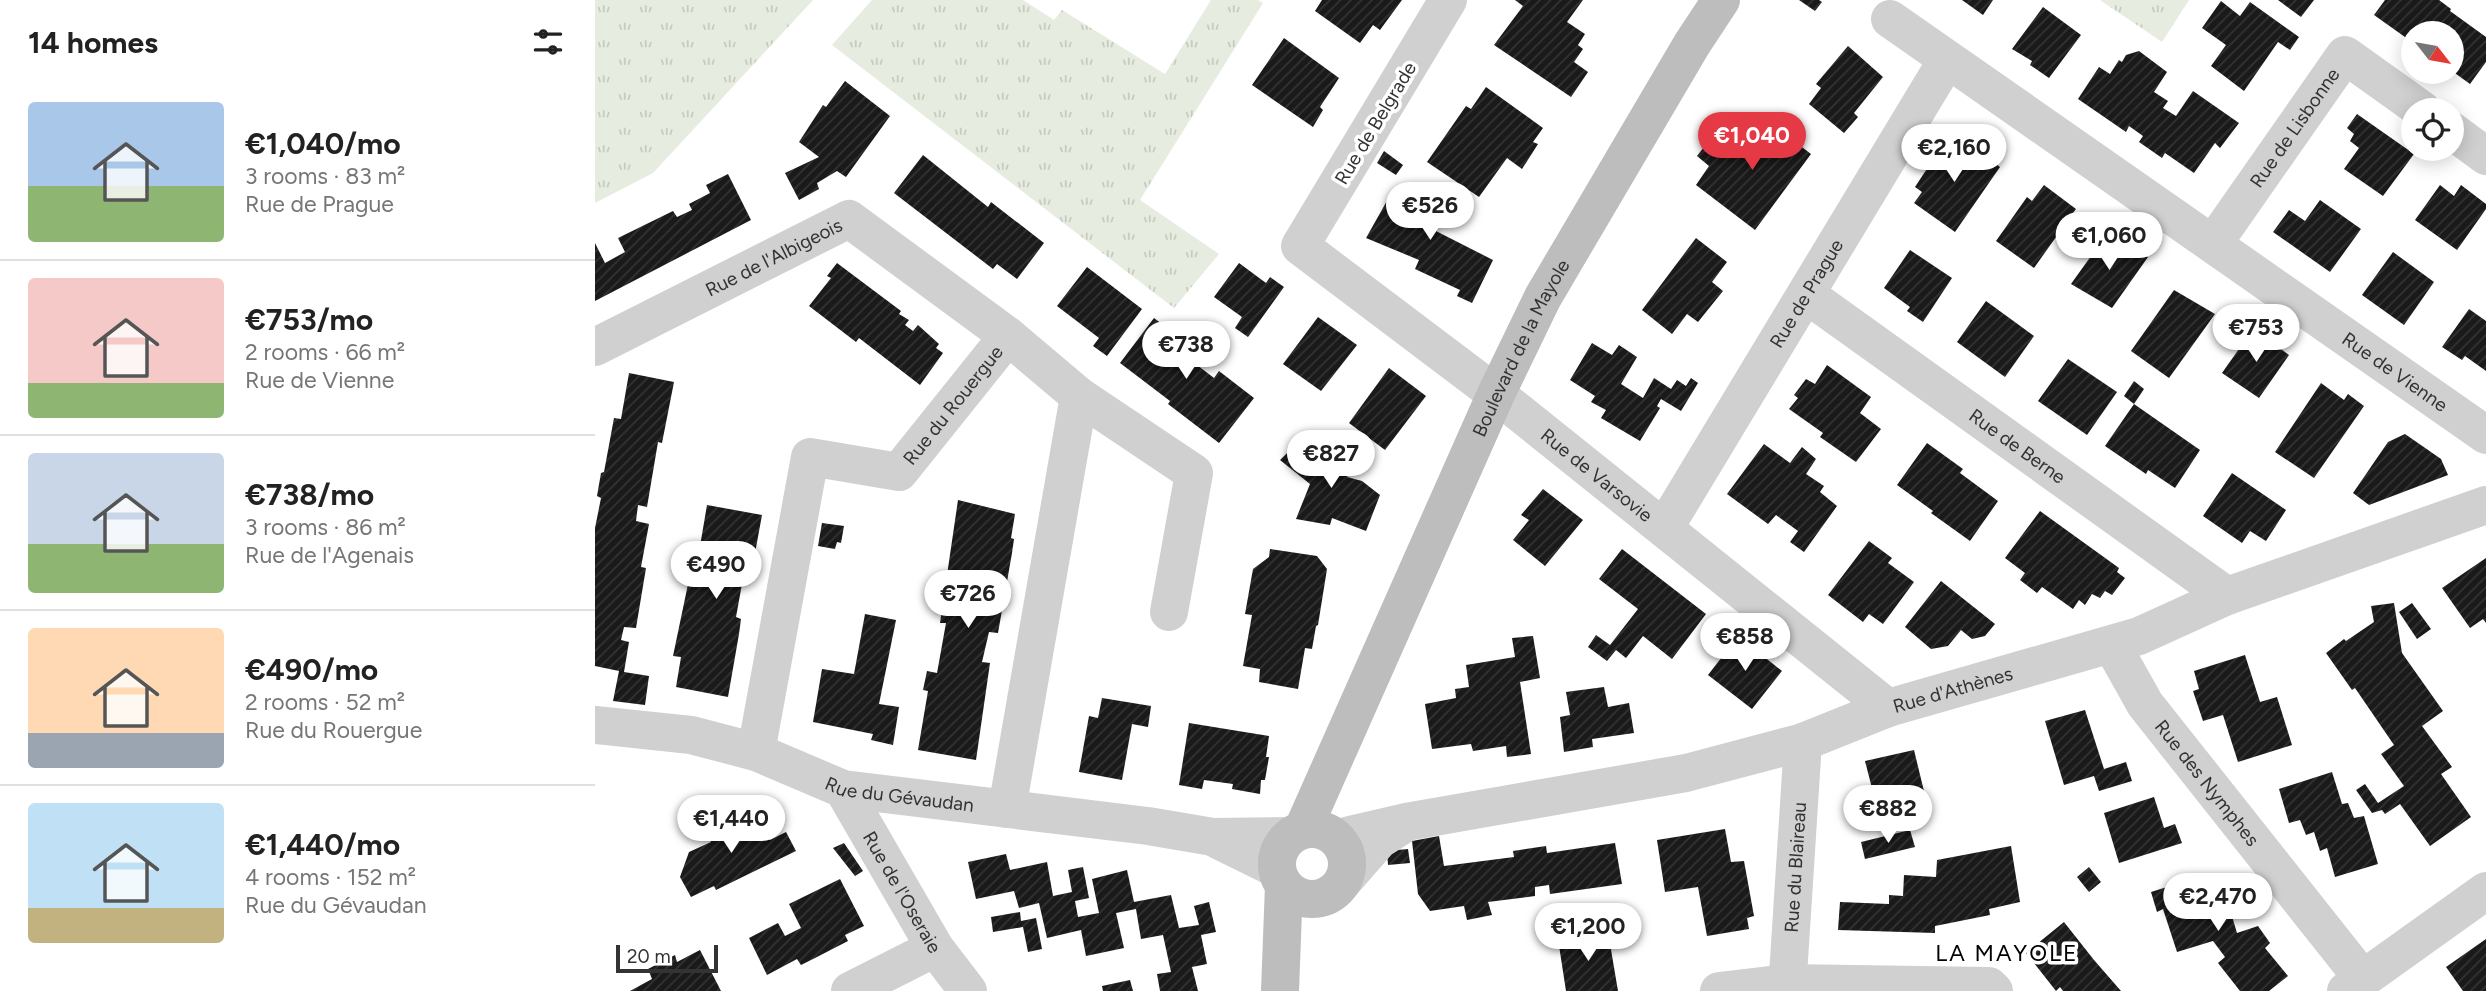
<!DOCTYPE html>
<html lang="en">
<head>
<meta charset="utf-8">
<style>
  :root { --surface:#fff; --page:#f6f6f6; --text:#222; --muted:#767676; --line:#e0e0e0; --accent:#e63946 }
  body { margin:0; font-family:Figtree,sans-serif; background:var(--page); color:var(--text); height:100vh; display:flex; flex-direction:column; font-size:26px; white-space:nowrap }
  * { box-sizing:border-box; margin:0 }
  p { font-size:23px; color:var(--muted) }
  .icon { flex:none; width:38px; height:38px; fill:none; stroke:currentColor; stroke-width:2; stroke-linecap:round; stroke-linejoin:round }
  .map { position:relative; flex:1; overflow:hidden }
  .sheet { display:flex; flex-direction:column; background:var(--surface); width:595px }
  .sheet>* { flex:none }
  .needle { width:46px; rotate:121deg }
  .controls { position:absolute; left:1806px; top:21px; display:grid; gap:14px }
  .controls a { display:grid; place-items:center; width:63px; height:63px; border-radius:50%; background:var(--surface); box-shadow:0 4px 18px #0003; font-size:35px }
  .scale { position:absolute; left:21px; bottom:18px; width:102px; box-sizing:border-box; padding-left:7px; border:4px solid #333; border-top:0; font-size:19px; line-height:24px; white-space:nowrap; color:#333; -webkit-text-stroke:5px #fff; paint-order:stroke }
  .price { position:absolute; translate:-50% -60px; padding:0 16px; border-radius:24px; background:#fff; color:#222; font-size:23px; line-height:46px; filter:drop-shadow(0 2px 4px #0008) }
  .price::after { content:''; position:absolute; left:50%; top:42px; width:21px; height:16px; margin-left:-10px; background:inherit; clip-path:polygon(0 0,100% 0,50% 100%) }
  .price.on { background:var(--accent); color:#fff }
  ul { padding:0; list-style:none }
  li { display:flex; align-items:center; gap:21px; height:175px; padding:0 28px }
  li+li { border-top:2px solid var(--line) }
  li span { display:grid; place-items:center; flex:none; width:196px; height:140px; border-radius:7px; color:#555 }
  li>.icon { margin-inline-start:auto }
  span .icon { width:84px; height:84px; fill:#fffc; stroke-width:1 }
  li b { font-size:30px }
  h2 { display:flex; justify-content:space-between; align-items:center; height:84px; padding:0 28px; font-size:30px }
  main { display:flex; flex:1; min-height:0 }
  .map>svg:first-child { display:block }
  .grass { fill:url(#grass-tufts) }
  .building { fill:url(#building-hatch) }
  .lines { fill:none; stroke-linecap:round; stroke-linejoin:round }
  .street { stroke:#d0d0d0; stroke-width:38 }
  .secondary { stroke:#bdbdbd; stroke-width:38 }
  .labels { text-anchor:middle; stroke-width:7; stroke-linejoin:round; paint-order:stroke }
  .street-label { font-size:19px; fill:#333; stroke:#fff }
  .quarter-label { font-size:23px; letter-spacing:2px; fill:#000; stroke:#fff }
</style>
</head>
<body>
<main>
<section class="sheet">
<h2>14 homes<svg class="icon" aria-label="filters" viewBox="0 0 24 24"><path d="M4 7h16M4 17h16"/><circle cx="9" cy="7" r="2"/><circle cx="15" cy="17" r="2"/></svg></h2>
<ul>
<li><span style="background:linear-gradient(#a9c7e8 60%,#8fb573 0)"><svg class="icon" aria-label="home" viewBox="0 0 24 24"><path d="M3 11l9-7 9 7M6 9v11h12V9"/></svg></span><div><b>€1,040/mo</b><p>3 rooms · 83 m²</p><p>Rue de Prague</p></div></li>
<li><span style="background:linear-gradient(#f6c9c9 75%,#8fb573 0)"><svg class="icon" aria-label="home" viewBox="0 0 24 24"><path d="M3 11l9-7 9 7M6 9v11h12V9"/></svg></span><div><b>€753/mo</b><p>2 rooms · 66 m²</p><p>Rue de Vienne</p></div></li>
<li><span style="background:linear-gradient(#c9d6e8 65%,#8fb573 0)"><svg class="icon" aria-label="home" viewBox="0 0 24 24"><path d="M3 11l9-7 9 7M6 9v11h12V9"/></svg></span><div><b>€738/mo</b><p>3 rooms · 86 m²</p><p>Rue de l'Agenais</p></div></li>
<li><span style="background:linear-gradient(#ffd9b3 75%,#9aa5b1 0)"><svg class="icon" aria-label="home" viewBox="0 0 24 24"><path d="M3 11l9-7 9 7M6 9v11h12V9"/></svg></span><div><b>€490/mo</b><p>2 rooms · 52 m²</p><p>Rue du Rouergue</p></div></li>
<li><span style="background:linear-gradient(#bfe0f5 75%,#c2b280 0)"><svg class="icon" aria-label="home" viewBox="0 0 24 24"><path d="M3 11l9-7 9 7M6 9v11h12V9"/></svg></span><div><b>€1,440/mo</b><p>4 rooms · 152 m²</p><p>Rue du Gévaudan</p></div></li>
</ul>
</section>
<div class="map">
<svg width="1891" height="991" viewBox="0 0 1891 991">
  <defs>
    <pattern id="grass-tufts" width="24" height="20" patternUnits="userSpaceOnUse" patternTransform="scale(1.75)"><rect width="24" height="20" fill="#e6ecdf"/><path d="M3 7l-1-3M5 7V3M7 7l1-3M15 17l-1-3M17 17v-4M19 17l1-3" fill="none" stroke="#c6cbc0"/></pattern>
    <pattern id="building-hatch" width="6" height="6" patternUnits="userSpaceOnUse" patternTransform="scale(1.75)"><rect width="6" height="6" fill="#1a1a1a"/><path d="M-1 1l2-2M0 6l6-6M5 7l2-2" fill="none" stroke="#333"/></pattern>
  </defs>
  <rect width="100%" height="100%" fill="#fff"/>
  <g class="grass">
    <polygon points="0,0 218,0 58,173 0,203"/>
    <polygon points="277,0 428,0 459,20 467,10 570,74 616,0 663,0 668,3 545,200 624,254 579,308 237,45"/>
    <polygon points="1505,0 1594,0 1567,42"/>
  </g>
  <g class="building">
    <polygon points="727,0 807,0 785,30 778,25 765,43 720,11"/>
    <polygon points="920,0 988,0 972,22 990,34 983,45 988,49 979,62 993,72 976,97 899,45 928,6"/>
    <polygon points="1204,0 1224,0 1227,2 1220,11"/>
    <polygon points="1367,0 1398,0 1388,15"/>
    <polygon points="1683,0 1719,0 1706,17"/>
    <polygon points="1790,0 1844,0 1856,9 1855,11 1891,37 1891,62 1875,84 1857,71 1857,33 1818,33 1817,42 1779,15"/>
    <polygon points="1626,1 1645,16 1655,2 1704,37 1695,50 1683,42 1649,91 1616,66 1631,45 1607,28"/>
    <polygon points="1448,7 1486,35 1454,78 1435,65 1437,61 1417,49"/>
    <polygon points="689,38 744,78 725,107 728,110 718,127 657,85"/>
    <polygon points="1253,46 1288,77 1259,113 1263,117 1249,133 1214,104 1226,88 1221,84"/>
    <polygon points="1544,51 1572,72 1559,92 1573,101 1568,108 1581,116 1598,91 1644,123 1625,148 1620,143 1599,173 1570,153 1567,158 1544,142 1548,136 1534,126 1531,132 1483,99 1504,67 1515,74 1524,60 1527,62 1531,55"/>
    <polygon points="250,81 295,116 251,177 242,171 222,183 224,189 204,200 190,173 224,157 204,142 228,105 231,107"/>
    <polygon points="891,87 948,128 938,142 943,144 927,169 912,158 884,197 832,162 871,106 876,109"/>
    <polygon points="1762,114 1819,154 1788,196 1749,169 1764,148 1755,141 1759,134 1752,128"/>
    <polygon points="1169,118 1216,154 1160,230 1101,185 1114,166 1102,156 1116,138 1140,157"/>
    <polygon points="1358,139 1387,160 1390,156 1405,167 1360,232 1319,203 1327,192 1320,187 1341,155 1344,158"/>
    <polygon points="789,151 808,165 801,175 782,163"/>
    <polygon points="328,155 393,207 396,202 449,243 422,279 402,264 398,269 299,193"/>
    <polygon points="133,174 156,220 0,301 0,243 10,263 30,252 23,238 78,211 82,217 97,210 94,204 115,193 111,185"/>
    <polygon points="836,184 854,196 839,230 898,260 877,303 862,296 865,290 820,269 824,260 771,238 797,192 826,205"/>
    <polygon points="1449,185 1481,209 1439,268 1401,241 1432,197 1437,201"/>
    <polygon points="1845,185 1859,196 1866,185 1891,204 1891,209 1862,250 1820,220"/>
    <polygon points="1725,200 1766,229 1735,272 1678,232 1694,210 1710,221"/>
    <polygon points="1511,235 1537,253 1541,249 1553,257 1517,308 1476,284"/>
    <polygon points="1101,238 1132,262 1117,282 1128,291 1103,322 1092,314 1077,334 1047,310"/>
    <polygon points="1315,250 1357,278 1328,322 1312,311 1315,307 1289,288"/>
    <polygon points="1798,252 1839,282 1809,325 1767,295"/>
    <polygon points="242,263 306,311 304,314 314,320 310,325 318,331 323,325 344,344 341,348 348,353 325,385 264,338 261,342 214,306 236,278 232,276"/>
    <polygon points="644,263 671,283 675,277 689,287 653,337 640,328 647,317 619,297"/>
    <polygon points="492,267 547,309 512,356 498,346 504,338 462,306"/>
    <polygon points="1579,290 1620,314 1574,378 1536,351"/>
    <polygon points="1391,301 1439,336 1410,377 1362,342"/>
    <polygon points="1874,309 1891,321 1891,371 1870,356 1867,360 1847,347"/>
    <polygon points="723,317 762,345 726,391 688,364"/>
    <polygon points="559,318 609,356 602,365 619,378 624,371 659,398 624,443 573,404 575,401 525,363"/>
    <polygon points="1658,329 1694,355 1664,398 1627,373"/>
    <polygon points="997,343 1017,355 1024,345 1042,357 1026,384 1048,398 1059,378 1076,389 1082,380 1091,386 1096,378 1103,383 1086,411 1066,399 1062,406 1065,408 1045,441 1006,418 1011,410 996,402 1000,396 975,380"/>
    <polygon points="1473,359 1522,392 1492,435 1443,401"/>
    <polygon points="1232,365 1276,397 1265,413 1286,429 1261,462 1225,437 1228,433 1194,409 1203,398 1199,395 1211,379 1220,384"/>
    <polygon points="794,368 831,396 790,450 754,423"/>
    <polygon points="34,373 79,382 67,443 63,442 52,507 43,505 41,521 54,524 46,567 51,568 41,628 29,627 26,640 34,642 29,672 54,676 50,705 18,701 24,671 0,666 0,528 6,498 2,496 6,473 9,472 19,418 26,419"/>
    <polygon points="1539,381 1549,389 1539,404 1529,396"/>
    <polygon points="1726,383 1749,400 1753,394 1769,406 1719,478 1680,452"/>
    <polygon points="1539,404 1605,450 1580,488 1553,470 1551,474 1510,446"/>
    <polygon points="1810,434 1846,459 1853,475 1774,505 1758,493 1793,442"/>
    <polygon points="1332,443 1368,469 1365,473 1403,501 1375,541 1336,513 1338,511 1302,485"/>
    <polygon points="1169,444 1195,463 1207,447 1221,459 1211,474 1229,486 1225,492 1242,506 1209,552 1195,542 1203,531 1181,515 1173,524 1132,494"/>
    <polygon points="699,446 721,446 754,473 752,477 767,481 785,495 771,531 737,518 735,525 701,519 715,484 685,460"/>
    <polygon points="1637,473 1691,510 1671,541 1655,531 1647,543 1608,516"/>
    <polygon points="948,489 988,520 950,566 918,540 934,520 926,515"/>
    <polygon points="363,500 420,514 416,538 419,539 417,553 403,633 394,632 387,662 395,663 381,760 323,750 333,691 328,690 332,671 342,673 351,623 345,623"/>
    <polygon points="112,505 167,515 156,575 149,573 141,617 146,619 144,634 133,697 81,687 86,657 78,656 97,565 102,564"/>
    <polygon points="1445,511 1524,568 1522,572 1530,578 1517,595 1510,591 1505,598 1497,594 1490,605 1484,600 1478,609 1447,587 1442,593 1425,580 1430,573 1410,558"/>
    <polygon points="227,523 249,526 246,543 242,542 240,549 223,546"/>
    <polygon points="1274,541 1297,558 1293,563 1319,582 1288,624 1274,614 1268,622 1233,595"/>
    <polygon points="675,549 722,556 732,569 723,625 721,626 717,649 710,648 703,689 664,682 665,669 648,666 657,615 650,614 658,569 674,557"/>
    <polygon points="1027,549 1111,614 1077,659 1048,636 1031,658 1021,650 1012,661 993,647 1001,635 1015,645 1043,609 1004,579"/>
    <polygon points="1891,558 1891,623 1888,619 1875,628 1847,588"/>
    <polygon points="1346,581 1400,624 1390,636 1377,639 1366,630 1353,646 1336,649 1310,627"/>
    <polygon points="1799,603 1807,653 1848,711 1827,726 1857,767 1846,774 1876,817 1835,846 1805,804 1790,814 1787,810 1777,813 1761,790 1770,784 1783,803 1809,786 1786,754 1799,745 1760,688 1757,690 1731,653 1749,639 1751,641 1779,622 1776,606"/>
    <polygon points="1817,603 1836,629 1822,639 1804,612"/>
    <polygon points="270,614 301,620 284,704 304,707 298,745 276,740 278,734 218,722 227,669 259,674"/>
    <polygon points="938,636 945,678 925,682 936,754 912,757 911,746 878,751 876,744 837,749 830,704 861,698 860,689 874,687 871,665 920,657 917,638"/>
    <polygon points="1143,636 1187,671 1157,709 1113,675"/>
    <polygon points="1650,655 1665,702 1682,697 1697,745 1643,762 1628,715 1608,721 1598,691 1604,689 1599,671"/>
    <polygon points="1009,687 1013,707 1034,703 1039,733 997,739 998,747 969,752 965,717 975,715 971,692"/>
    <polygon points="507,698 556,706 553,727 537,724 527,780 484,772 494,716 503,718"/>
    <polygon points="1490,710 1509,769 1531,762 1537,781 1504,791 1499,776 1469,785 1450,721"/>
    <polygon points="594,723 674,736 671,757 674,757 670,780 666,780 665,794 637,789 638,784 609,780 607,789 584,785"/>
    <polygon points="1319,750 1335,816 1287,827 1270,761"/>
    <polygon points="1737,772 1747,804 1753,803 1759,818 1769,816 1783,864 1740,877 1732,848 1725,851 1719,832 1711,835 1705,820 1694,823 1684,789"/>
    <polygon points="1559,797 1569,828 1580,824 1587,843 1524,863 1509,813"/>
    <polygon points="131,813 139,830 156,823 168,826 175,840 191,832 201,851 121,890 119,886 96,897 85,877 94,852 116,842 107,826"/>
    <polygon points="1130,829 1136,862 1149,861 1159,916 1152,918 1154,929 1112,936 1103,887 1070,892 1062,840"/>
    <polygon points="1315,830 1320,847 1270,859 1266,842"/>
    <polygon points="844,836 849,866 919,857 918,851 951,846 952,853 1020,843 1027,884 955,894 954,885 940,887 940,896 893,902 897,915 872,920 869,906 835,911 823,894 817,841"/>
    <polygon points="249,843 268,871 260,876 238,848"/>
    <polygon points="1416,846 1425,902 1394,909 1395,915 1340,926 1340,933 1243,930 1245,902 1294,904 1294,895 1308,896 1309,875 1341,877 1342,860"/>
    <polygon points="813,849 815,863 793,865 792,851"/>
    <polygon points="411,854 415,870 452,862 458,896 477,892 473,870 488,867 494,898 480,901 483,917 504,913 497,879 532,870 539,902 576,895 584,928 604,925 599,906 614,902 621,932 606,935 612,964 597,967 603,991 565,991 562,974 576,972 568,935 546,939 541,909 521,913 529,948 491,956 486,930 452,938 444,903 424,908 419,891 381,899 373,862"/>
    <polygon points="1494,867 1506,882 1494,892 1482,877"/>
    <polygon points="1616,873 1629,915 1636,913 1642,933 1663,926 1675,943 1670,948 1693,976 1674,991 1645,991 1623,963 1630,957 1618,941 1582,952 1568,909 1562,912 1556,892"/>
    <polygon points="245,879 269,926 250,935 253,941 220,958 206,965 202,959 172,975 154,938 183,923 190,936 206,928 194,904"/>
    <polygon points="425,912 426,921 441,918 447,949 433,952 428,927 398,932 396,917"/>
    <polygon points="1469,922 1499,960 1526,991 1468,991 1465,987 1461,991 1431,953"/>
    <polygon points="1013,932 1023,991 971,991 963,939"/>
    <polygon points="1891,939 1891,991 1868,991 1851,967"/>
    <polygon points="105,950 126,991 35,991 57,979 53,969 80,955 82,962"/>
    <polygon points="535,980 538,991 508,991 507,986"/>
  </g>
  <g class="lines">
    <g class="street">
      <path id="s1" d="M853,0l-148,246 196,148 392,314"/>
      <path id="s2" d="M1295,19l596,416"/>
      <polyline points="1857,131 1891,156"/>
      <path id="s3" d="M1618,244l132,-189 77,55"/>
      <path id="s4" d="M1212,295l420,301"/>
      <path id="s5" d="M0,347l254,-128 159,117 71,60 -72,413"/>
      <polyline points="484,396 599,473 574,612"/>
      <path id="s6" d="M1070,527l282,-467"/>
      <path id="s7" d="M1517,645l33,59 218,275"/>
      <path id="s8" d="M0,725l96,10 65,17 87,37 305,37 65,11 77,-1"/>
      <path id="s9" d="M161,752l54,-295 89,15 109,-136"/>
      <path id="s10" d="M248,789l92,159 33,43"/>
      <path id="s11" d="M742,838l69,-16 280,-49 117,-31 85,-34 251,-72 88,-40 259,-91"/>
      <polyline points="623,840 682,869"/>
      <polyline points="750,879 784,840 806,826"/>
      <polyline points="255,991 340,948"/>
      <polyline points="1124,991 1192,983 1394,986 1399,991"/>
      <path id="s12" d="M1192,991l16,-249"/>
      <polyline points="1751,991 1891,891"/>
    </g>
    <g class="secondary">
      <circle cx="717" cy="864" r="35"/>
      <path id="s13" d="M708,829l193,-435 47,-97 149,-253 29,-44"/>
      <polyline points="685,991 689,885"/>
    </g>
  </g>
  <g class="labels">
    <g class="street-label">
      <text transform="translate(780 123) rotate(-59)" y="7">Rue de Belgrade</text>
      <text dy="7" stroke="none"><textPath href="#s3" startOffset="142">Rue de Lisbonne</textPath></text>
      <text dy="7" stroke="none"><textPath href="#s5" startOffset="200">Rue de l'Albigeois</textPath></text>
      <text dy="7" stroke="none"><textPath href="#s6" startOffset="273">Rue de Prague</textPath></text>
      <text dy="7" stroke="none"><textPath href="#s13" startOffset="528">Boulevard de la Mayole</textPath></text>
      <text dy="7" stroke="none"><textPath href="#s2" startOffset="616">Rue de Vienne</textPath></text>
      <text dy="7" stroke="none"><textPath href="#s9" startOffset="476">Rue du Rouergue</textPath></text>
      <text dy="7" stroke="none"><textPath href="#s4" startOffset="259">Rue de Berne</textPath></text>
      <text dy="7" stroke="none"><textPath href="#s1" startOffset="662">Rue de Varsovie</textPath></text>
      <text dy="7" stroke="none"><textPath href="#s11" startOffset="635">Rue d'Athènes</textPath></text>
      <text dy="7" stroke="none"><textPath href="#s7" startOffset="168">Rue des Nymphes</textPath></text>
      <text dy="7" stroke="none"><textPath href="#s8" startOffset="315">Rue du Gévaudan</textPath></text>
      <text dy="7" stroke="none"><textPath href="#s12" startOffset="124">Rue du Blaireau</textPath></text>
      <text dy="7" stroke="none"><textPath href="#s10" startOffset="119">Rue de l'Oseraie</textPath></text>
    </g>
    <g class="quarter-label">
      <text x="1412" y="961">LA MAYOLE</text>
    </g>
  </g>
</svg>
<div class="controls">
<a><svg class="needle" viewBox="-14 -14 28 28"><path d="M0-13l5 13h-10z" fill="#e53935"/><path d="M0 13l5-13h-10z" fill="#767676"/></svg></a>
<a><svg class="icon" aria-label="locate" viewBox="0 0 24 24"><circle cx="12" cy="12" r="6"/><path d="M12 2v4M12 18v4M2 12h4M18 12h4"/></svg></a>
</div>
<div class="scale">20 m</div>
<b class="price on" style="left:1157px;top:172px">€1,040</b>
<b class="price" style="left:1359px;top:184px">€2,160</b>
<b class="price" style="left:835px;top:242px">€526</b>
<b class="price" style="left:1514px;top:272px">€1,060</b>
<b class="price" style="left:1661px;top:364px">€753</b>
<b class="price" style="left:591px;top:381px">€738</b>
<b class="price" style="left:736px;top:490px">€827</b>
<b class="price" style="left:121px;top:601px">€490</b>
<b class="price" style="left:373px;top:630px">€726</b>
<b class="price" style="left:1150px;top:673px">€858</b>
<b class="price" style="left:1293px;top:845px">€882</b>
<b class="price" style="left:136px;top:855px">€1,440</b>
<b class="price" style="left:1623px;top:933px">€2,470</b>
<b class="price" style="left:993px;top:963px">€1,200</b>
</div>
</main>
</body>
</html>
